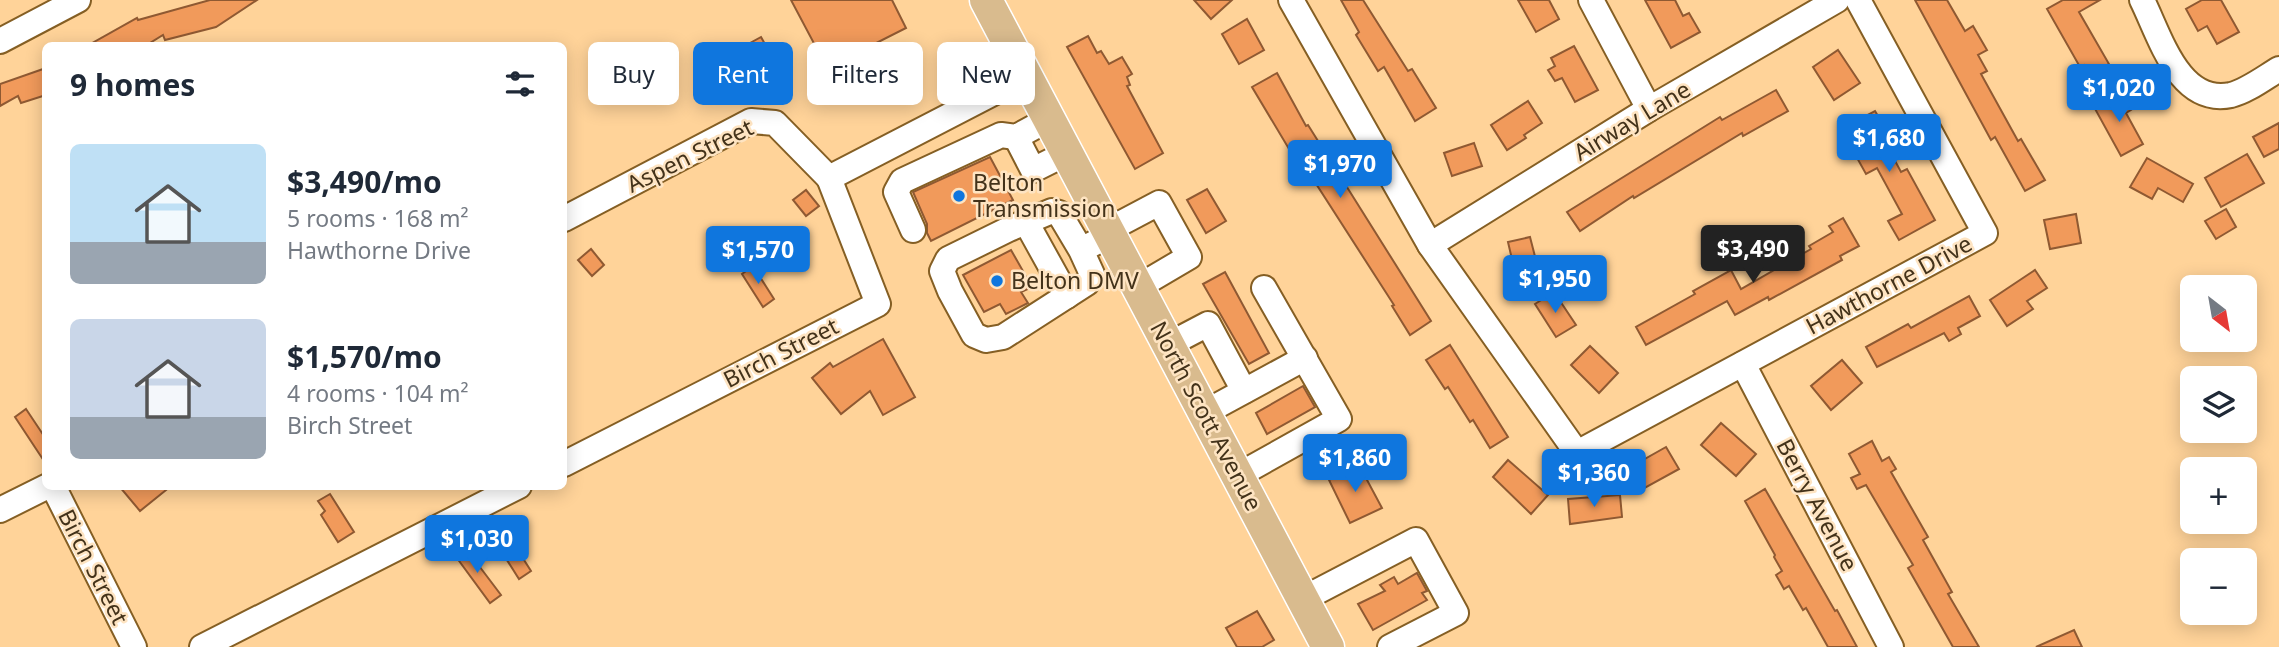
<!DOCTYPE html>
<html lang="en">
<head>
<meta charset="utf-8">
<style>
  :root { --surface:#fff; --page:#f6f6f7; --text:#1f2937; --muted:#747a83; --accent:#0f76de }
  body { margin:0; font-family:"Noto Sans",sans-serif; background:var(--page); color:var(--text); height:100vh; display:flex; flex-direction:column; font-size:26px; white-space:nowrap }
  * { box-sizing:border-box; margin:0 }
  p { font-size:23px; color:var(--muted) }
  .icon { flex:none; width:38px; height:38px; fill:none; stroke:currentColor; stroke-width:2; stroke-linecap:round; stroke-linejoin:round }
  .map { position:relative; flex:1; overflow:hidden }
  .details { position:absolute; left:42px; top:42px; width:525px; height:448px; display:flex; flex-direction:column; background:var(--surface); border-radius:10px; box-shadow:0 4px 18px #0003 }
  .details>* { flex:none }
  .top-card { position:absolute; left:588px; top:42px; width:665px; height:63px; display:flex; gap:14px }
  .needle { width:46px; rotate:149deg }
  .controls { position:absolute; left:2180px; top:275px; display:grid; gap:14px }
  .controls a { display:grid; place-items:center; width:77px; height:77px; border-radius:10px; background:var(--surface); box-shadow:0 4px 18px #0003; font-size:35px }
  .price { position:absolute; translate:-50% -60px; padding:0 16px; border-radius:7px; background:var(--accent); color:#fff; font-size:23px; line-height:46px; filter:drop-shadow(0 2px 4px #0008) }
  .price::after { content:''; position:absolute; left:50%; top:42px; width:21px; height:16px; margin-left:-10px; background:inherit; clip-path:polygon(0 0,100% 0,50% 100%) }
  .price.current { background:#222; color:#fff }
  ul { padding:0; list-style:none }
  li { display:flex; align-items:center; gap:21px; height:175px; padding:0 28px }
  li span { display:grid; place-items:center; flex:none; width:196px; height:140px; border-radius:10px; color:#555 }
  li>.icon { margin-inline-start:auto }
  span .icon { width:84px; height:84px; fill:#fffc; stroke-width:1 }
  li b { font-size:30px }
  h2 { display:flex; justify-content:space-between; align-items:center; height:84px; padding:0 28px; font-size:30px }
  .pill { padding:0 24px; border-radius:10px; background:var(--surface); box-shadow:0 4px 18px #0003; font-size:24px; line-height:63px }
  .pill.current { background:var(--accent); color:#fff }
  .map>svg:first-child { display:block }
  .building { fill:#f19a5b; stroke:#8f5932; stroke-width:2 }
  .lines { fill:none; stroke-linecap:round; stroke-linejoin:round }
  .minor-casing { stroke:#855f24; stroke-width:28 }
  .major-casing { stroke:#fff; stroke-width:35 }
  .minor { stroke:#fff; stroke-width:24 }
  .major { stroke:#d9bb8e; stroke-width:32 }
  .poi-dot { fill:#0f76de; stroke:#fee4c2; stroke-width:2.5 }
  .labels { text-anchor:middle; stroke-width:5; stroke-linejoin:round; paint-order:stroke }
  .street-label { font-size:23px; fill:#43321a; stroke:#fee4c2 }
  .poi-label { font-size:23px; fill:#43321a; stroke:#fee4c2; text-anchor:start }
</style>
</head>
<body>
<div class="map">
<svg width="2279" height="647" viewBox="0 0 2279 647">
  <rect width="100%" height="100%" fill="#ffd399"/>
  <g class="building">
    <polygon points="210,0 257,0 216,27 165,40 163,35 145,46 87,46 137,18 138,20"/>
    <polygon points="791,0 892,0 906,28 827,68"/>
    <polygon points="1194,0 1232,0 1211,19"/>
    <polygon points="1341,0 1363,0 1408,71 1412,69 1436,108 1415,121 1384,67 1378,71 1356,35 1359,32"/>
    <polygon points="1518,0 1549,0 1559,19 1536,32"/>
    <polygon points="1645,0 1675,0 1683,16 1689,13 1700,32 1671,48"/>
    <polygon points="1915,0 1947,0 1965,31 1973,26 1987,50 1978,55 1987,71 1981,74 2018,141 2021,139 2045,180 2025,191 1995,137 1991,140"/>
    <polygon points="2063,0 2100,0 2079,12 2109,64 2090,74 2084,65 2080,67 2047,9"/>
    <polygon points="2202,0 2221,0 2239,32 2217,44 2207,26 2198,31 2186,9"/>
    <polygon points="1247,19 1264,50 1239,64 1222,34"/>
    <polygon points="1088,36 1097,53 1101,51 1109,64 1122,57 1132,74 1127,77 1130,85 1127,86 1163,153 1135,169 1067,47"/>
    <polygon points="761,37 784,78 766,88 743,47"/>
    <polygon points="1574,46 1598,90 1575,102 1562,78 1555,81 1548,70 1555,66 1551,58"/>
    <polygon points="1838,50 1860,83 1834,100 1813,67"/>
    <polygon points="46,68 46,95 21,103 18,96 0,106 0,84"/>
    <polygon points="1277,73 1306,126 1308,125 1431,321 1410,335 1392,306 1394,305 1311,176 1307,179 1252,87"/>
    <polygon points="1776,90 1788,111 1743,136 1742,133 1634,198 1633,196 1580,231 1567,212 1720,117 1722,120"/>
    <polygon points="2121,92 2131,110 2126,113 2143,144 2121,156 2094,107"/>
    <polygon points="1528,101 1542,123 1524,135 1526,138 1507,150 1491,125"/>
    <polygon points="1875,111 1885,128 1879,131 1901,172 1907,169 1935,220 1899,240 1888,221 1902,214 1877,168 1866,174 1841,129"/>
    <polygon points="2279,123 2279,149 2264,157 2253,137"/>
    <polygon points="1474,143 1482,166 1452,176 1444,153"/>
    <polygon points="2247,154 2264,183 2221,207 2205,178"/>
    <polygon points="990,157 1013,200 931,241 927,233 927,224 913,192"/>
    <polygon points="2147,158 2193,184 2183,202 2158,188 2152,199 2130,187"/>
    <polygon points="1207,189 1226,221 1206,233 1187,200"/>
    <polygon points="806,190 819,206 806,216 793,200"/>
    <polygon points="2226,209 2236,227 2216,239 2205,221"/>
    <polygon points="2076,214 2081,243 2050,249 2044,220"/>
    <polygon points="1843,218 1859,246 1840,256 1842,260 1769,300 1768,297 1735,315 1727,301 1646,345 1636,327 1695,294 1693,291 1731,270 1741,289 1811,249 1809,246 1833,232 1829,226"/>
    <polygon points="1530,237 1540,276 1517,281 1508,242"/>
    <polygon points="591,249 604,265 592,276 578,260"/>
    <polygon points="1011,250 1032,287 1021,292 1028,303 1006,314 1000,304 984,312 963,275"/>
    <polygon points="753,266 774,299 763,307 742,274"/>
    <polygon points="2035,270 2047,288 2027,301 2033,309 2007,326 1990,300"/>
    <polygon points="1225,272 1269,353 1249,364 1203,284"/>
    <polygon points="1554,292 1576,325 1556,337 1535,304"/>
    <polygon points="1969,296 1980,316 1958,328 1961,334 1949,341 1944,333 1877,367 1866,347 1908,324 1911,328"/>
    <polygon points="883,339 915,397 883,415 870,391 841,414 812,378 830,363 833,367"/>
    <polygon points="1450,345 1508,437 1490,448 1473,420 1470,422 1448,387 1445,389 1426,360"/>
    <polygon points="1590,346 1618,373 1599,393 1571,365"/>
    <polygon points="1842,360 1862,383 1831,410 1811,386"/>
    <polygon points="1303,386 1315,407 1267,434 1256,413"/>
    <polygon points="26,409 46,439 46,464 15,417"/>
    <polygon points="1721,423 1756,454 1736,476 1701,445"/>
    <polygon points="1872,441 1882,461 1889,457 1896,469 1891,472 1928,537 1923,540 1952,592 1948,594 1979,647 1953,647 1908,568 1913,565 1866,485 1857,489 1851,478 1860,474 1849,454"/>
    <polygon points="1666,447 1679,469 1641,490 1629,468"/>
    <polygon points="1508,460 1548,495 1531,514 1493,477"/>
    <polygon points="1359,465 1382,508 1350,523 1329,480"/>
    <polygon points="119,486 171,486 140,511"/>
    <polygon points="1765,489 1835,611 1837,610 1857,647 1828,647 1806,608 1803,610 1789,586 1784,589 1776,575 1782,571 1774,557 1775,555 1745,501"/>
    <polygon points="330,494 354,532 338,542 321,515 325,511 318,501"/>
    <polygon points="1620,495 1622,517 1570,524 1568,499"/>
    <polygon points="508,524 522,546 517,549 531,571 519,579 491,535"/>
    <polygon points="464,546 501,595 490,603 454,554"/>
    <polygon points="1417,573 1427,591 1422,593 1427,600 1373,630 1358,604 1385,591 1380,585 1394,577 1398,584"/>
    <polygon points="1257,611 1274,640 1262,647 1237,647 1226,628"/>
    <polygon points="2074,630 2082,647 2036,647"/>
  </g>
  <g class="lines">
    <g class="minor-casing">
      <g id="minor">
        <polyline points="1291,0 1430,245 1577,453 1985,233 1858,0"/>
        <polyline points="1591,0 1649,109"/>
        <path d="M2142,0c18,36 37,106 89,95 16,-4 33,-17 48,-26"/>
        <polyline points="0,41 78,0"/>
        <polyline points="1016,137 1033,170 1067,153"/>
        <polyline points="564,219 751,121 775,123 829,178 1026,76"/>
        <polyline points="1026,222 1067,296"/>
        <polyline points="913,230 896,192 902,181 1001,135 1016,137 1049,119"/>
        <polyline points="1108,230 1159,203 1189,257 1138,287"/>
        <polyline points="1430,245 1649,109 1837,0"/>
        <polyline points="1081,250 1092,274 1087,283 1003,337 986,340 974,335 950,291 942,271 948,259 1009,229 1052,211 1059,213 1081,250 1110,235"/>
        <polyline points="1168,345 1208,324 1244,391"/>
        <polyline points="1743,364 1891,647"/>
        <polyline points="1204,413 1305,358"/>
        <polyline points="564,464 878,304 829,178"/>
        <polyline points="1237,476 1339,419 1264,288"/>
        <polyline points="53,486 134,647"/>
        <polyline points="0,510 48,486"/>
        <polyline points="1303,599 1416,540 1456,613 1390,647"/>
        <polyline points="202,647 519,486"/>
      </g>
    </g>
    <g class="major-casing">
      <polyline id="major" points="986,0 1328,647"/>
    </g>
    <use href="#minor" class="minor"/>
    <use href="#major" class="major"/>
  </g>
  <g class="poi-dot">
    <circle cx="959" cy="196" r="7"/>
    <circle cx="997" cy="281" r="7"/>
  </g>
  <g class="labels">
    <g class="street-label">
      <text transform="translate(1632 121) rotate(-31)" y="8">Airway Lane</text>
      <text transform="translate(690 156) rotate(-26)" y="8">Aspen Street</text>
      <text transform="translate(1889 285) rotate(-28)" y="8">Hawthorne Drive</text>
      <text transform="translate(781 353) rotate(-27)" y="8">Birch Street</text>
      <text transform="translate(1206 416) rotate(62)" y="8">North Scott Avenue</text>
      <text transform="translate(1817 505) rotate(62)" y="8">Berry Avenue</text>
      <text transform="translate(93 567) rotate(63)" y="8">Birch Street</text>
    </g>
    <g class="poi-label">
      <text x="973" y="191">Belton<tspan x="973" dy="26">Transmission</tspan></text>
      <text x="1011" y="289">Belton DMV</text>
    </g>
  </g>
</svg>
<div class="controls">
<a><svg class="needle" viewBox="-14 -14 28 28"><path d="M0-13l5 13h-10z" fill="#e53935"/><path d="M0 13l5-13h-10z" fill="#747a83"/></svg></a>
<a><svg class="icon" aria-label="layers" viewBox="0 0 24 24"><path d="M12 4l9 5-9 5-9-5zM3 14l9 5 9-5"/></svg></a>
<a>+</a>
<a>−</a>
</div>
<b class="price" style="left:2119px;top:124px">$1,020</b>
<b class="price" style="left:1889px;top:174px">$1,680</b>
<b class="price" style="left:1340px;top:200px">$1,970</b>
<b class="price current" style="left:1753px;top:285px">$3,490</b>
<b class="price" style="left:758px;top:286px">$1,570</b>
<b class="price" style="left:1555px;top:315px">$1,950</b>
<b class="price" style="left:1355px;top:494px">$1,860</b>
<b class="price" style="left:1594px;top:509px">$1,360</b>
<b class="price" style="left:477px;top:575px">$1,030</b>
<div class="top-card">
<a class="pill">Buy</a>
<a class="pill current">Rent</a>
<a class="pill">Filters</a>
<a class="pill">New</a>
</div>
<section class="details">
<h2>9 homes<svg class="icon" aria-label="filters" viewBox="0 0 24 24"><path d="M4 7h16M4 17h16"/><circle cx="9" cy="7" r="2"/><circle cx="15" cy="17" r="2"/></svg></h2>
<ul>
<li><span style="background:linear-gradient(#bfe0f5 70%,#9aa5b1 0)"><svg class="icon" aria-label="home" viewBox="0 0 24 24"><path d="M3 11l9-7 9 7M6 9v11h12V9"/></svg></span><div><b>$3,490/mo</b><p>5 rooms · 168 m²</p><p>Hawthorne Drive</p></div></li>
<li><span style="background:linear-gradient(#c9d6e8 70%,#9aa5b1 0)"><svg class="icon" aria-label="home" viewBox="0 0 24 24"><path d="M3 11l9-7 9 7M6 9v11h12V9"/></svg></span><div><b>$1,570/mo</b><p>4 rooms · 104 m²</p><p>Birch Street</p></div></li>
</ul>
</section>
</div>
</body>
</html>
